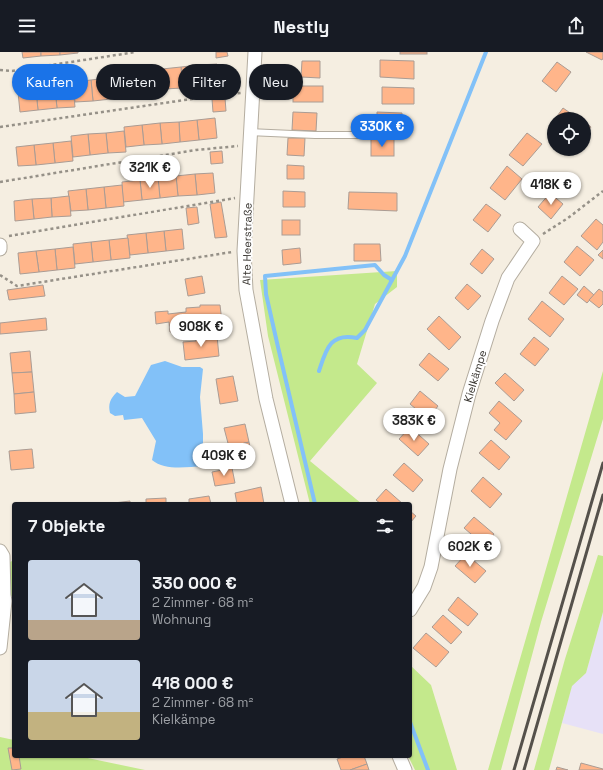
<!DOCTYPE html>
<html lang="de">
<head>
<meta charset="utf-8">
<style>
  :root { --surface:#171b24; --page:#20242c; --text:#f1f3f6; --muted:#9ea1a6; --accent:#1a73e8 }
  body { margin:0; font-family:"Space Grotesk",sans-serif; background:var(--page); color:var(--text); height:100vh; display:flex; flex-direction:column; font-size:15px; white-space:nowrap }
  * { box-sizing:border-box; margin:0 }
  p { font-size:13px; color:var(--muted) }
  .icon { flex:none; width:22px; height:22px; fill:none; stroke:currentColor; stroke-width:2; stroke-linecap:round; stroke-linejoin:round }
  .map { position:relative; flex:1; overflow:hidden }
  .side { position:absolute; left:12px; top:450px; width:400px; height:256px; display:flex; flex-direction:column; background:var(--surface); border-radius:4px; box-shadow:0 1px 3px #0004 }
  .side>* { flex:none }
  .top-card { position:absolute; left:12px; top:12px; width:400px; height:36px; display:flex; gap:8px }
  .tools { position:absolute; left:547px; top:60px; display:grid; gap:8px }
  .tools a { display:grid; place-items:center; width:44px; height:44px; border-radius:50%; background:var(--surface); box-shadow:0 1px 3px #0004; font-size:20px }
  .price { position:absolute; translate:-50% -34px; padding:0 9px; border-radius:14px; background:#fff; color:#222; font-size:13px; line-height:26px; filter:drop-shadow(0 1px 2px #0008) }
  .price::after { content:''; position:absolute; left:50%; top:24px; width:12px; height:9px; margin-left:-6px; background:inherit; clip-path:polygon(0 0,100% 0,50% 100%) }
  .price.on { background:var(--accent); color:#fff }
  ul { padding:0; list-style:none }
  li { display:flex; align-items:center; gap:12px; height:100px; padding:0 16px }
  li span { display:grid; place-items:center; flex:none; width:112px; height:80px; border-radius:4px; color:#555 }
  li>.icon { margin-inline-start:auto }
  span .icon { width:48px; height:48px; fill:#fffc; stroke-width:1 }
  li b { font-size:17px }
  h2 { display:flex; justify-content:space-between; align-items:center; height:48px; padding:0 16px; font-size:17px }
  .chip { padding:0 14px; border-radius:18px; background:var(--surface); box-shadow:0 1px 3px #0004; font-size:14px; line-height:36px }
  .chip.on { background:var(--accent); color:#fff }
  header { display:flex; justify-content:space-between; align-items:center; height:52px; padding:0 16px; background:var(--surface); font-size:18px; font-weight:700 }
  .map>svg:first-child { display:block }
  .commercial { fill:#e7e1f7 }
  .green { fill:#c4e98c }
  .water { fill:#82c1f8 }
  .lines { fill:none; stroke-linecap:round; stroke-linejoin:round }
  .stream { stroke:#82c1f8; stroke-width:4 }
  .building { fill:#ffb58a; stroke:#aa9c94 }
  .lane-casing { stroke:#b4ada0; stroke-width:8 }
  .street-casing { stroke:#b4ada0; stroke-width:15 }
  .path { stroke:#969188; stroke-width:2.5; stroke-dasharray:3 3; stroke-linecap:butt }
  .lane { stroke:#fff; stroke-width:6 }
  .street { stroke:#fff; stroke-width:13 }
  .rail { stroke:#55514b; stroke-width:3 }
  .labels { text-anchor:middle; stroke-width:3.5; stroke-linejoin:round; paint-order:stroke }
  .street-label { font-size:11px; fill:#383530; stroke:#fff }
</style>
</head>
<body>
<header><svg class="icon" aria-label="menu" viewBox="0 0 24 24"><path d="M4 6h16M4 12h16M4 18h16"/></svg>Nestly<svg class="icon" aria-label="share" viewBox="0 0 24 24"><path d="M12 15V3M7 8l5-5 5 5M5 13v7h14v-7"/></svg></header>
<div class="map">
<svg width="603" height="718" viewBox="0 0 603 718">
  <rect width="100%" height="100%" fill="#f5eee1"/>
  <polygon class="commercial" points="603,560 603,682 562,671 572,633 586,621"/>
  <g class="green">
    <polygon points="397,219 397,235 375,252 357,312 377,331 310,409 362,452 310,452 268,284 260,228"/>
    <polygon points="603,319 603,367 541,570 501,718 488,718"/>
    <polygon points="598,503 603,504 603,560 586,621 572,634 549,718 534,718 565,607"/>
    <polygon points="14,508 14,544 11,544 10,540 10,510"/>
    <polygon points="410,613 431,633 457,718 415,718 408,704 410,704"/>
    <polygon points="0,685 14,688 14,704 78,704 145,718 0,718"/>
  </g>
  <path class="water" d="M165,309l17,6h18l3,2 -3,28 3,37v32c-16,1 -38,5 -51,-6l4,-19 -14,-23 -18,2 -1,-5 -8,1 -5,-3c-2,-9 0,-14 7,-21l8,5 10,-1 16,-31z"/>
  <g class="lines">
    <g class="stream">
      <path d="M319,319c7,-21 11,-39 38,-33l8,-8 40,-74 81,-204"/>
      <polyline points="315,452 278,295 266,242 265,224 375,213 384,223 392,228"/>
      <polyline points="410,670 428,718"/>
    </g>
  </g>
  <g class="building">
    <polygon points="22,0 41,0 41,4 23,6"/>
    <polygon points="41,0 60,0 60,3 41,4"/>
    <polygon points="60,0 78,0 78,1 60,3"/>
    <polygon points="216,0 227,0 228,4 216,6"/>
    <rect x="400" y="0" width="27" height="2"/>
    <polygon points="586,0 603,0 603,6 602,8"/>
    <polygon points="380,8 414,9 414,27 380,25"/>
    <polygon points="302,9 320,9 320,26 301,25"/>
    <polygon points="557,10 571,20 556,40 542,29"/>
    <polygon points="217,12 219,32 201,34 199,13"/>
    <polygon points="199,13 201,34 183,36 181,15"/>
    <polygon points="181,15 183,36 164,37 162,17"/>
    <polygon points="162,17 164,37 146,39 144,19"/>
    <polygon points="144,19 146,39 128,41 126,21"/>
    <polygon points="126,25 128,45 111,47 108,26"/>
    <polygon points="108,26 111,47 93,49 91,28"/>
    <polygon points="91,28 93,49 75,50 73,30"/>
    <rect x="293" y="34" width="30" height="16"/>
    <polygon points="73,35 75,55 57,56 55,37"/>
    <polygon points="382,35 414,36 414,52 382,52"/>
    <polygon points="55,37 57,56 38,58 36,39"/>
    <polygon points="36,39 38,58 20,60 18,40"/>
    <polygon points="225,46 226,59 213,60 212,47"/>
    <polygon points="563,56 579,67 555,67"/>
    <polygon points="293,60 317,61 316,79 292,78"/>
    <polygon points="377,60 402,61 401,79 377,79"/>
    <polygon points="215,66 217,86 199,88 197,68"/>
    <polygon points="197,68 199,88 180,90 179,70"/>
    <polygon points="179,70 180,90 162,92 160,71"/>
    <polygon points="584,70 591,75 584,84"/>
    <polygon points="160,71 162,92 144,93 142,73"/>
    <polygon points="142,73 144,93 126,95 124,75"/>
    <polygon points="124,79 126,100 108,101 106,81"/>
    <polygon points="106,81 108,101 90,103 88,82"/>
    <polygon points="527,81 542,92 523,114 509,103"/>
    <polygon points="88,82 90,103 73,105 71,84"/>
    <polygon points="288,86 305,86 304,104 287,103"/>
    <rect x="371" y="87" width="23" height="17"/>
    <polygon points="71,89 73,109 55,111 53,91"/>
    <polygon points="53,91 55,111 36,113 34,93"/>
    <polygon points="34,93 36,113 18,114 16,95"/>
    <polygon points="222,99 223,111 211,112 210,100"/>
    <polygon points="287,113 304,114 304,127 287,127"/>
    <polygon points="507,114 522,127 505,148 490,136"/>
    <polygon points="213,121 215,141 197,143 195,122"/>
    <polygon points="195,122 197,143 178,144 176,124"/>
    <polygon points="176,124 178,144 160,146 158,126"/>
    <polygon points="158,126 160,146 142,148 140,128"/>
    <polygon points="140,128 142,148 123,150 122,130"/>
    <polygon points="122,133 124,154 106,156 104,135"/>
    <polygon points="104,135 106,156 88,158 86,137"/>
    <polygon points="86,137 88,158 71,159 68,139"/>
    <polygon points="283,139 305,140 305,155 283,155"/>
    <polygon points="349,140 397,141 397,159 348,157"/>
    <polygon points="550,141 563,152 551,167 538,155"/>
    <polygon points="69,144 71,164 52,165 51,146"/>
    <polygon points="51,146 52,165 34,167 32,147"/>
    <polygon points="32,147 34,167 15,169 14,149"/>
    <polygon points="221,150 227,185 215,186 210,152"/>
    <polygon points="486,152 501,163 488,180 473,168"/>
    <polygon points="197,155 199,171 188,173 186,156"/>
    <polygon points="596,167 603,173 603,190 597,198 581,184"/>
    <rect x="282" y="168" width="18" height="15"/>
    <polygon points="182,177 184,197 166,199 164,179"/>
    <polygon points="164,179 166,199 148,201 146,181"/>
    <polygon points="146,181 148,201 130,203 127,183"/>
    <polygon points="128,186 130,206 111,208 109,188"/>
    <polygon points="109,188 111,208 93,210 91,190"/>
    <polygon points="91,190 93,210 75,212 73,192"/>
    <polygon points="354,192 380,192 381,209 354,209"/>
    <polygon points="577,194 594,208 580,224 564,210"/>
    <polygon points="73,195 75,216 57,218 55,197"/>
    <polygon points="300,196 301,211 283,213 282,198"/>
    <polygon points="55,197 57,218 39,220 36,199"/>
    <polygon points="482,197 494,207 482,222 470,212"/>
    <polygon points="603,198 603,207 598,203"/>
    <polygon points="36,199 39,220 20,222 18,201"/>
    <polygon points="202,224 205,241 188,244 185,227"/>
    <polygon points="562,224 578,237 564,253 549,241"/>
    <polygon points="467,232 481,244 468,258 455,246"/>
    <polygon points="43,233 45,244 9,248 7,238"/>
    <polygon points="584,234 594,243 587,251 577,243"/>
    <polygon points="599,237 603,240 603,252 599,256 589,248"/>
    <polygon points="542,249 564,267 550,285 528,267"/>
    <polygon points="200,253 220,253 222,270 188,274 188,278 170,280 169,270 156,272 155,260 168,259 168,262 186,260 186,256 200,255"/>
    <polygon points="439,264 461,285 449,298 427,277"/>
    <polygon points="46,266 47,278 0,282 0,271"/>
    <polygon points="217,284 219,304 185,308 183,290 196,289 196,286"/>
    <polygon points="534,285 549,297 535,314 520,302"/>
    <polygon points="30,299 32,320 12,321 10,301"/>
    <polygon points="429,301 449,317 438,329 419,313"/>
    <polygon points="32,320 34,340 14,342 12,321"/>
    <polygon points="505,321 524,338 514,349 495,331"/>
    <polygon points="233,324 238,349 220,352 216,327"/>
    <polygon points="420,339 438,354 428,367 410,352"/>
    <polygon points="34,340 36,360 15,362 14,342"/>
    <polygon points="499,349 522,369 506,388 494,378 500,371 489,361"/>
    <polygon points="245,372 249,390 229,395 224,376"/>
    <polygon points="410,375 429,392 418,404 399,387"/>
    <polygon points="491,388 510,405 499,418 479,401"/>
    <polygon points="249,390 253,409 233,414 229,395"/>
    <polygon points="32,397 34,416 11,418 9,399"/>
    <polygon points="404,411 423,428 413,440 393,423"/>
    <polygon points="232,416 235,431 215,434 212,420"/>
    <polygon points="483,425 502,442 490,456 471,439"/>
    <polygon points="261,435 264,452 237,452 235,441"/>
    <polygon points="386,437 403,452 381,452 376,448"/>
    <polygon points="209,444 211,452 189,452 189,447"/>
    <polygon points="166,446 166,452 146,452 146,447"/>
    <polygon points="130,449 130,452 115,452 114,451"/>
    <polygon points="410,459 416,464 410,471"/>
    <polygon points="474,465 494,482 485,494 464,476"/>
    <polygon points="466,502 486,519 475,531 455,514"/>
    <polygon points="458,545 478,562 468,574 448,558"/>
    <polygon points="443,563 462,580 451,592 432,575"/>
    <polygon points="426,581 449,600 436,615 413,596"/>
    <polygon points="8,696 14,696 14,704 19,704 21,717 12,718"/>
    <polygon points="346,704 364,704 367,712 350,718 341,718 337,707"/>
    <polygon points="581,711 603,717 603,718 579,718"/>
    <polygon points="367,712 369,718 350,718"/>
    <polygon points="557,715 568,718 556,718"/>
  </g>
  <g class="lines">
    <g class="lane-casing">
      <polyline id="lane" points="251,80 315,83 381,83"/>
    </g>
    <g class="street-casing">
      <g id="street">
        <polyline points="255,0 244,199 246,238 266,347 292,452"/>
        <polyline points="0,193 0,197"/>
        <polyline points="0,499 3,504 4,543 5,549 0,596"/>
        <polyline points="410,558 424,535 431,515 450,417 469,342 492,269 508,226 533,189 520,177"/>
        <polyline points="399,704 405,718"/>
      </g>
    </g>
    <g class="path">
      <polyline points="0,18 12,19 136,0"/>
      <polyline points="0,75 212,44 241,41"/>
      <polyline points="0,130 196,98 238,94"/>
      <polyline points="543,182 568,166 603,139"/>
      <polyline points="9,184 235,146"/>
      <polyline points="0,223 17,234 232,200"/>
    </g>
    <use href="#lane" class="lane"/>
    <use href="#street" class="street"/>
    <g class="rail">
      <polyline points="514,718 603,411"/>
      <polyline points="524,718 603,443"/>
    </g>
  </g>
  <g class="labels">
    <g class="street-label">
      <text transform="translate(247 192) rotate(-89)" y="4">Alte Heerstraße</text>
      <text transform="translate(475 324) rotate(-73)" y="4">Kielkämpe</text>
    </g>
  </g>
</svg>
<div class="tools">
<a><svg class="icon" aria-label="locate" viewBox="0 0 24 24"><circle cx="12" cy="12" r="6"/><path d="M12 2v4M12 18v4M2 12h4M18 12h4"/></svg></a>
</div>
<b class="price on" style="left:382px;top:96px">330K €</b>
<b class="price" style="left:150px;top:137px">321K €</b>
<b class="price" style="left:551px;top:154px">418K €</b>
<b class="price" style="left:201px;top:296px">908K €</b>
<b class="price" style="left:414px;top:390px">383K €</b>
<b class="price" style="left:224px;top:425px">409K €</b>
<b class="price" style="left:470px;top:516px">602K €</b>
<div class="top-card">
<a class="chip on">Kaufen</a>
<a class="chip">Mieten</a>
<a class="chip">Filter</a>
<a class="chip">Neu</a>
</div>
<section class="side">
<h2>7 Objekte<svg class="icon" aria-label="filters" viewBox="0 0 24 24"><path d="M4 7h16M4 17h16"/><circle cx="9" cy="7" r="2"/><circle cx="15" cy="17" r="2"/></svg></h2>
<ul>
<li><span style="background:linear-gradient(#c9d6e8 75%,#b9a48a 0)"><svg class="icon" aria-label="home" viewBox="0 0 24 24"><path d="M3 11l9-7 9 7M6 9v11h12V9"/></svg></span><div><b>330 000 €</b><p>2 Zimmer · 68 m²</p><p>Wohnung</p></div></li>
<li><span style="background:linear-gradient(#c9d6e8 65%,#c2b280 0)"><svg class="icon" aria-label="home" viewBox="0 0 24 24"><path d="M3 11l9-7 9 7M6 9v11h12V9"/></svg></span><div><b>418 000 €</b><p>2 Zimmer · 68 m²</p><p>Kielkämpe</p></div></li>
</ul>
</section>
</div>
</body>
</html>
